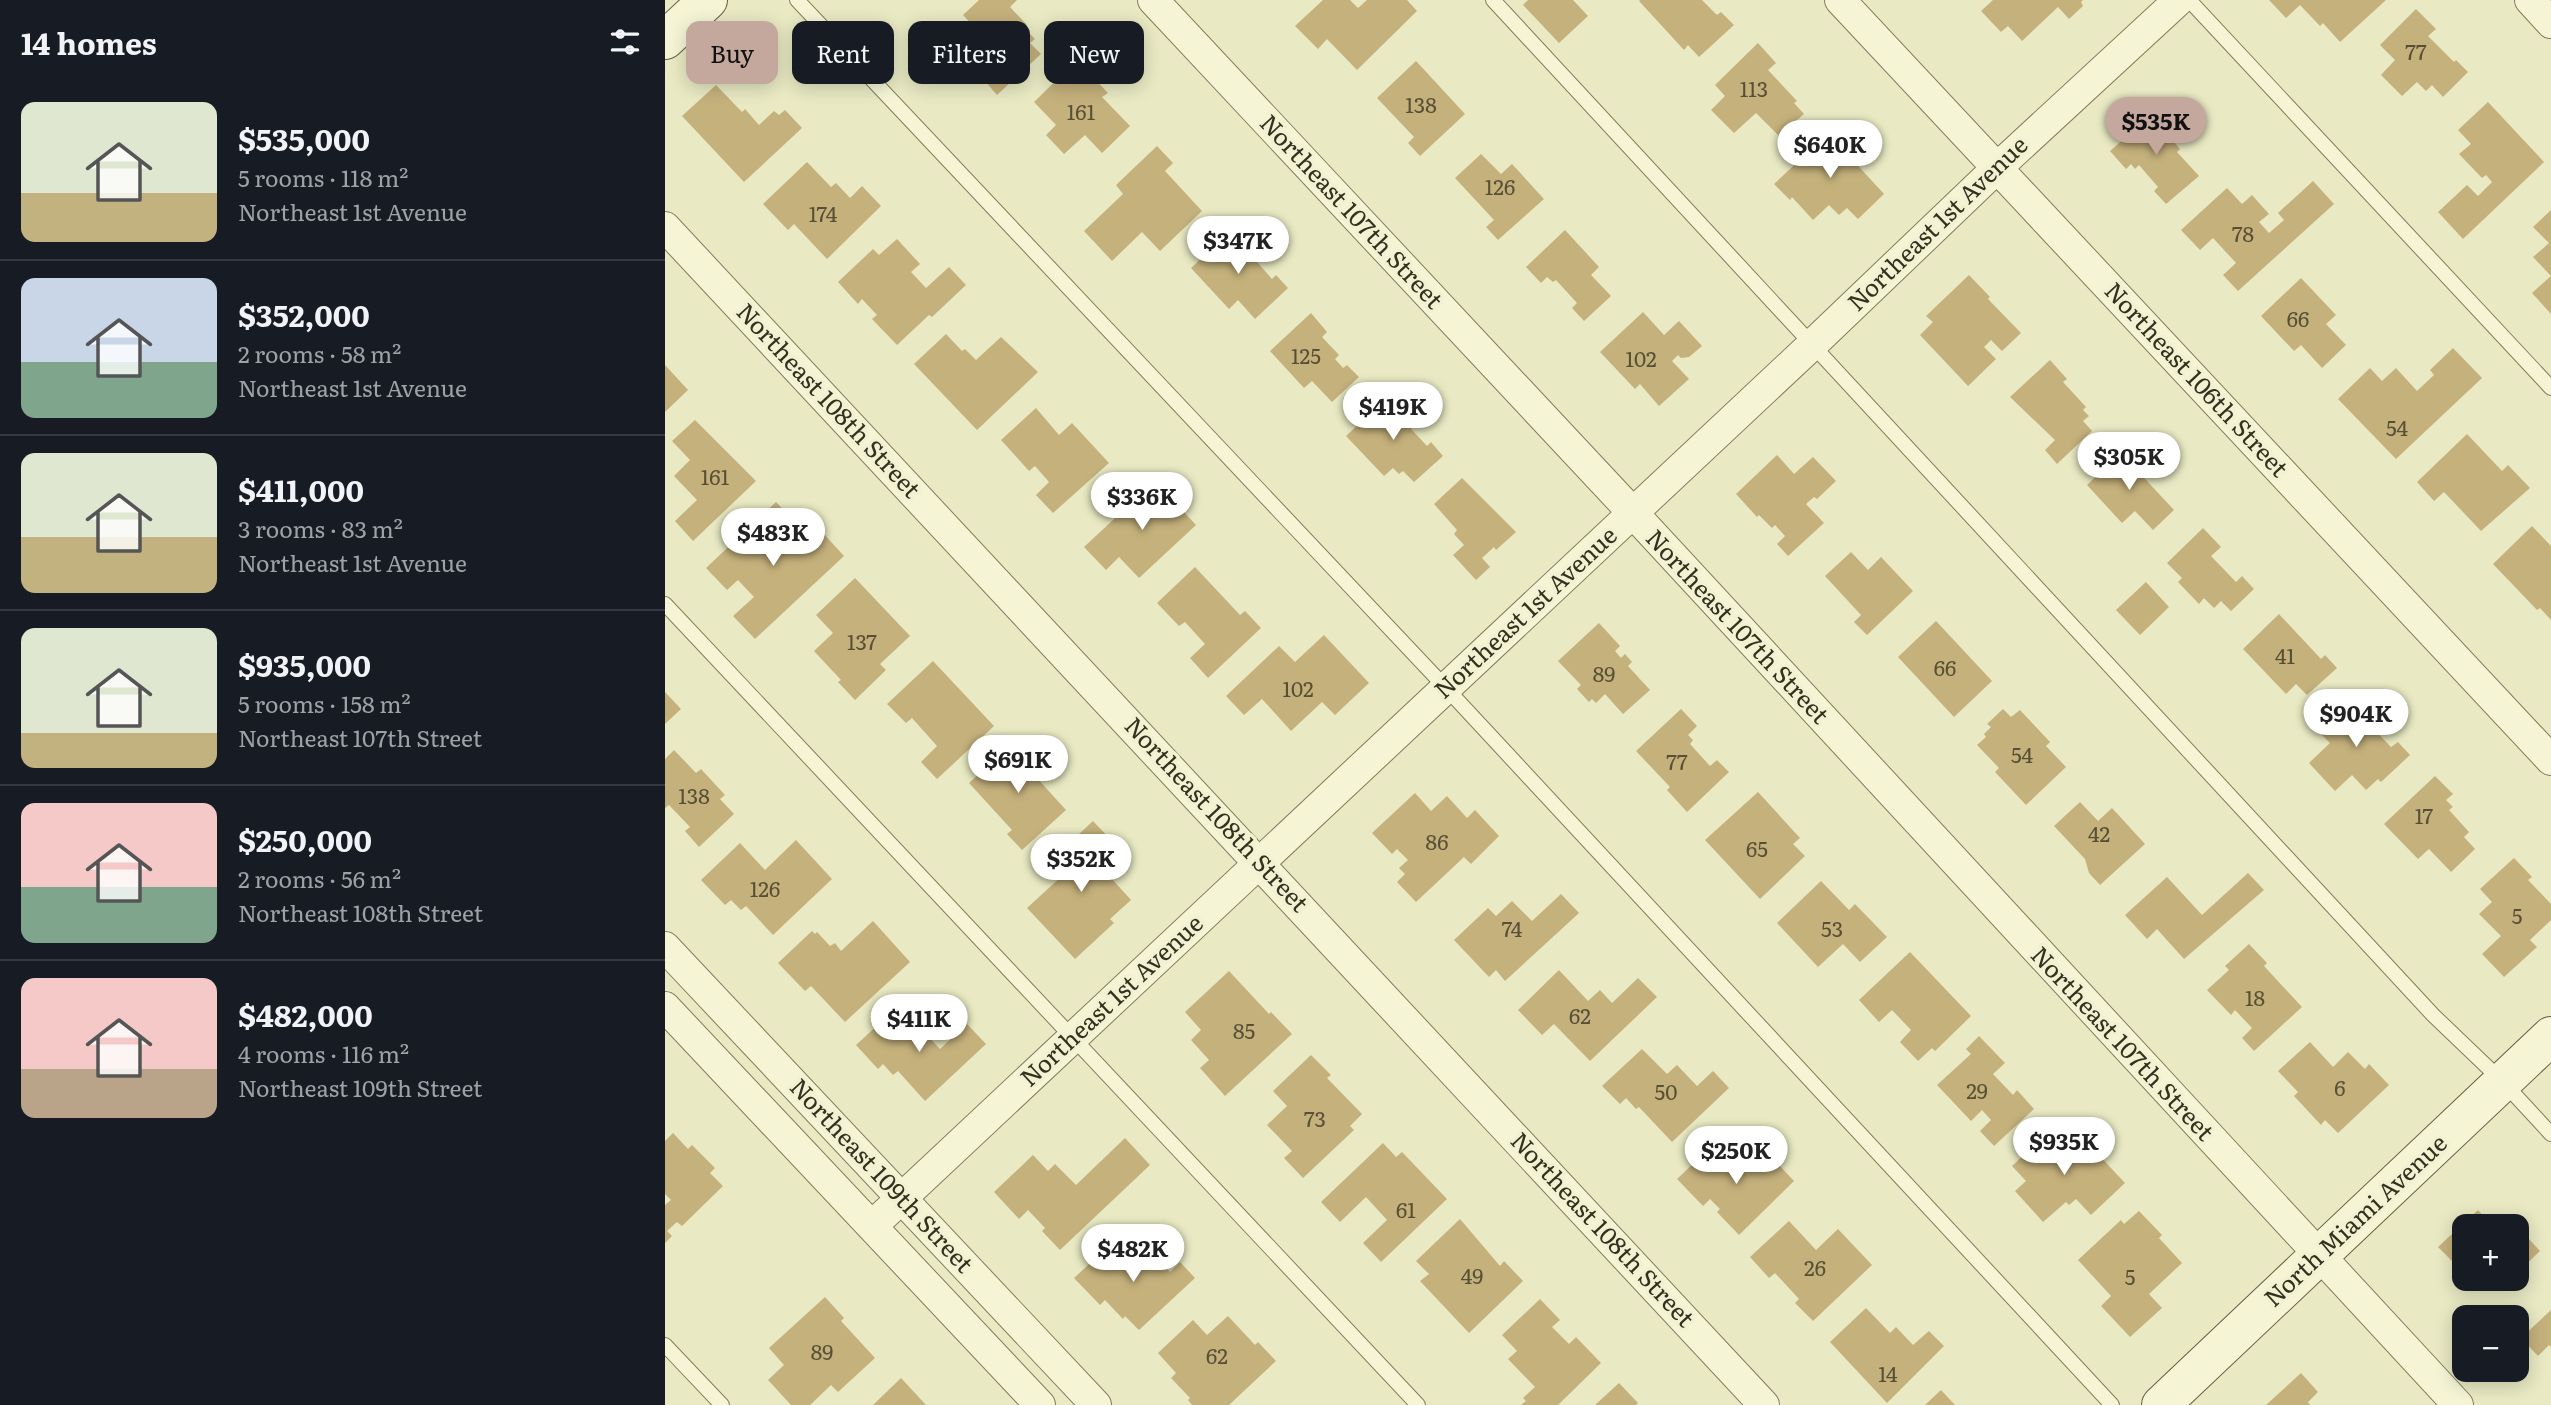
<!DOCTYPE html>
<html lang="en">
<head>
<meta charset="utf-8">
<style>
  :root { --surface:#171b24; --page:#242831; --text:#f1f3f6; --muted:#9ea1a6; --line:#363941; --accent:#c4a89d }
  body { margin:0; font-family:Literata,serif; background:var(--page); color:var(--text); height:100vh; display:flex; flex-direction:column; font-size:26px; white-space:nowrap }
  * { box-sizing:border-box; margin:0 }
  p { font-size:23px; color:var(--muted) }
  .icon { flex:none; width:38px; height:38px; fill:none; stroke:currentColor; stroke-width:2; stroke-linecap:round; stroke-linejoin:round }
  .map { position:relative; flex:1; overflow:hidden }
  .details { display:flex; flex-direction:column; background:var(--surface); width:665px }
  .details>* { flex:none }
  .banner { position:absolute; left:21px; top:21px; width:665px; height:63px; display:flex; gap:14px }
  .buttons { position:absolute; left:1787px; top:1214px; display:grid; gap:14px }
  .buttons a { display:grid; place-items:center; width:77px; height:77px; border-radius:14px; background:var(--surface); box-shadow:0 4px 18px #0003; font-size:35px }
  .price { position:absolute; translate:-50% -60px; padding:0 16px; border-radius:24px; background:#fff; color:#222; font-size:23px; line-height:46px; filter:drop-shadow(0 2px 4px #0008) }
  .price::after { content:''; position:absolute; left:50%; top:42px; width:21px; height:16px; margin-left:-10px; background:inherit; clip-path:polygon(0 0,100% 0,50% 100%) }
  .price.current { background:var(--accent); color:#111 }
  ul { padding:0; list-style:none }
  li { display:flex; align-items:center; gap:21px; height:175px; padding:0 21px }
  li+li { border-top:2px solid var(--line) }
  li span { display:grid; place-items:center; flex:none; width:196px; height:140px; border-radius:14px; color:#555 }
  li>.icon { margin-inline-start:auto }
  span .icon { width:84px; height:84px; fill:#fffc; stroke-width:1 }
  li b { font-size:30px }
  h2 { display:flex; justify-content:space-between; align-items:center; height:84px; padding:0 21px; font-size:30px }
  .chip { padding:0 24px; border-radius:14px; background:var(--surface); box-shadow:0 4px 18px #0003; font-size:24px; line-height:63px }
  .chip.current { background:var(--accent); color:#111 }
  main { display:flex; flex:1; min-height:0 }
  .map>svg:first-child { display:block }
  .building { fill:#c5b17c }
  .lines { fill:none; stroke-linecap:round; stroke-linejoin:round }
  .lane-casing { stroke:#827c5c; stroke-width:16 }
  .street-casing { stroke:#827c5c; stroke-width:32 }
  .secondary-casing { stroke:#645d3f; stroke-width:40 }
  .lane { stroke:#f5f5d6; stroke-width:14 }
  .street { stroke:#f5f5d6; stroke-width:30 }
  .secondary { stroke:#f5f5d6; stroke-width:38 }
  .labels { text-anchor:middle; stroke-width:7; stroke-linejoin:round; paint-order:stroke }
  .number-label { font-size:21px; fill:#585036 }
  .street-label { font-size:24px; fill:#342f1e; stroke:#f1f2d2 }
</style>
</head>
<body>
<main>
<section class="details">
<h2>14 homes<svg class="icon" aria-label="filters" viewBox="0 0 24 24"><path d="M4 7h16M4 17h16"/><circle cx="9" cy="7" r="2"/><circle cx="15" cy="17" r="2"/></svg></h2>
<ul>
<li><span style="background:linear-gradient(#dfe7d0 65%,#c2b280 0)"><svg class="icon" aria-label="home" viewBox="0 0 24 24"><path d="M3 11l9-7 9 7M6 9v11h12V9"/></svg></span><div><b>$535,000</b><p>5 rooms · 118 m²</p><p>Northeast 1st Avenue</p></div></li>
<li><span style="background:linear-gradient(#c9d6e8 60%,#7fa58c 0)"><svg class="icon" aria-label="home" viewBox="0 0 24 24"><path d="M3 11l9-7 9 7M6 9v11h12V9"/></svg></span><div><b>$352,000</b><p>2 rooms · 58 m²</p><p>Northeast 1st Avenue</p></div></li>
<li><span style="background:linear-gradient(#dfe7d0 60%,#c2b280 0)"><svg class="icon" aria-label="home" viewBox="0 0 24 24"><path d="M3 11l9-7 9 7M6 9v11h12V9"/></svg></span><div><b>$411,000</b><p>3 rooms · 83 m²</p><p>Northeast 1st Avenue</p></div></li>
<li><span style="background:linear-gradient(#dfe7d0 75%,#c2b280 0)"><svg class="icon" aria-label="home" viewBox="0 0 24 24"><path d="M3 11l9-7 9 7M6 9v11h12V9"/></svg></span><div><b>$935,000</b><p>5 rooms · 158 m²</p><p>Northeast 107th Street</p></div></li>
<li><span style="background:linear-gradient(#f6c9c9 60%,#7fa58c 0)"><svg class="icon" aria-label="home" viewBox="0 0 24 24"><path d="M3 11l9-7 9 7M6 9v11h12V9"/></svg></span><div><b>$250,000</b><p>2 rooms · 56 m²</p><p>Northeast 108th Street</p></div></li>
<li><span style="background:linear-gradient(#f6c9c9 65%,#b9a48a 0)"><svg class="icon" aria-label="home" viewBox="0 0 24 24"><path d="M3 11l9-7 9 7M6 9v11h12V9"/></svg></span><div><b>$482,000</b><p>4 rooms · 116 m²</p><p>Northeast 109th Street</p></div></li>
</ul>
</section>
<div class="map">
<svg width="1886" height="1405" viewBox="0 0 1886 1405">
  <rect width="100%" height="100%" fill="#e9eac3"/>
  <g class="building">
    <polygon points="314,0 352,0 345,7 362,25 358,27 370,39 365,43 376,54 332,95 320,81 326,76 297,45 312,30 298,15"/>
    <polygon points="658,0 685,0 693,8 702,0 742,0 752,11 692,70 662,39 653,49 630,26"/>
    <polygon points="863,0 908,0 923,16 894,43 858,5"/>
    <polygon points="975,0 1037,0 1052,15 1056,12 1069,25 1034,57 1023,45 1019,50 974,1"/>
    <polygon points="1328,0 1418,0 1416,2 1418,6 1404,19 1393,7 1357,41 1343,26 1336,32 1316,11"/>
    <polygon points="1604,0 1721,0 1675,42 1658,23 1655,26 1635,5 1621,18"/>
    <polygon points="1751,9 1771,29 1763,36 1789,62 1791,60 1803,72 1778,97 1767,85 1761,91 1752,82 1737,96 1716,75 1730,60 1715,45"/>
    <polygon points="1093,43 1111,63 1103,70 1132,101 1129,103 1139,114 1114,136 1091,113 1069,133 1046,110 1060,96 1050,85"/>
    <polygon points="412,60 443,93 437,97 465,126 437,153 420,135 399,154 381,135 391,125 369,102"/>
    <polygon points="751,61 800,114 755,156 743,143 749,137 712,98"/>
    <polygon points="51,85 77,112 80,109 94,125 109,111 114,115 120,110 137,128 79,182 17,116"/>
    <polygon points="1823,102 1879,162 1798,239 1773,212 1802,185 1813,196 1827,182 1821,175 1817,178 1794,154 1806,144 1793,130"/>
    <polygon points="1492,110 1506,126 1500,131 1515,149 1512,152 1534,176 1501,204 1489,191 1493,187 1474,165 1470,169 1466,164 1461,169 1445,151"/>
    <polygon points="1170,127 1192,151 1185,157 1219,194 1193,219 1182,208 1174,215 1164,205 1148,220 1127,197 1125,200 1109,184"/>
    <polygon points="492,146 508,163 500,171 537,211 495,251 477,232 447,261 419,231 458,194 451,185"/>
    <polygon points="816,154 836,174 847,164 879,199 833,240 821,227 829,220 790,178"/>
    <polygon points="142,162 166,187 171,183 185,198 197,186 216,206 162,259 129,224 123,230 98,204"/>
    <polygon points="1648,181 1669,204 1573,291 1558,275 1571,263 1548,238 1535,250 1516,230 1562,188 1577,204 1587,195 1604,214 1594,222 1604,233 1619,220 1613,213"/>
    <polygon points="1886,210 1886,314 1867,293 1886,276 1868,257 1884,243 1868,227"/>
    <polygon points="567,230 587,252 585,254 607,279 611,275 623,288 590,319 573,300 564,309 526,268"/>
    <polygon points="900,230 934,267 926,275 946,296 919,321 907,308 912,303 891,280 888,282 882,277 876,283 861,267"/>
    <polygon points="232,239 255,264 246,272 261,288 284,267 301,285 267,317 264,315 232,345 207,319 212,315 197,299 193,304 173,282 208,249 214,255"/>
    <polygon points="1304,275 1325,297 1323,299 1356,333 1337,351 1326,340 1319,347 1331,359 1303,386 1255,335 1268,322 1261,316"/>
    <polygon points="1636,278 1671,315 1661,324 1681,345 1657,368 1636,345 1629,351 1596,316"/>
    <polygon points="978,312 999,335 1014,321 1037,346 1024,357 1016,358 1013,355 1007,361 1024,379 994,406 975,384 970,389 935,352"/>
    <polygon points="646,313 662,332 657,337 674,355 670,359 678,368 682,365 694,377 667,402 647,381 639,388 605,351"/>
    <polygon points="281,334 297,351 300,349 311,360 336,337 373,372 312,430 249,364"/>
    <polygon points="1788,348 1817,378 1731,459 1673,399 1705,368 1717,381 1731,368 1752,391 1769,375 1765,370"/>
    <polygon points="1385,360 1402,379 1398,382 1421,407 1418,410 1424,416 1418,421 1427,431 1392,464 1380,450 1390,440 1345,397"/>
    <polygon points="0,365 23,390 0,412"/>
    <polygon points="724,396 750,425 746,429 762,446 766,442 778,456 749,482 738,471 734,474 728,468 719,476 681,436"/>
    <polygon points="371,408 394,435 407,423 444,463 388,513 371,495 384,482 370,466 364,471 336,440"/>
    <polygon points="30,420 91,481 28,541 10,521 32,500 9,476 25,460 7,441"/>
    <polygon points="1802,434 1837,471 1843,465 1865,488 1816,531 1779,492 1769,501 1752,482"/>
    <polygon points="1462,447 1475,459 1468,466 1509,510 1488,530 1470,511 1457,523 1422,485"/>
    <polygon points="1112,455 1129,474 1148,457 1171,481 1152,499 1149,497 1141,504 1159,523 1123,556 1112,544 1120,536 1110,525 1107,528 1094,515 1092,517 1071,494"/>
    <polygon points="797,478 851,532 831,550 829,547 817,558 825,567 811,580 788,555 799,545 789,534 792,530 769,504"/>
    <polygon points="490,481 531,525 474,578 454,557 441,570 419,547"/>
    <polygon points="111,502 132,524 126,530 142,548 158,533 179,556 90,639 68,616 89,597 73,580 62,590 41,568"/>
    <polygon points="1867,526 1886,546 1886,620 1875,608 1872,610 1828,564"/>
    <polygon points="1538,528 1556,547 1546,556 1571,582 1577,576 1589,589 1566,611 1556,601 1549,608 1539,598 1534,604 1513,582 1517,578 1502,563"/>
    <polygon points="1186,552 1203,570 1216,557 1248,591 1202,635 1189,622 1196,615 1160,576"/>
    <polygon points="530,567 575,615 580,611 596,628 543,678 525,658 540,644 520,622 514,626 492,603"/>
    <polygon points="190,578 245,636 215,664 221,670 190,700 173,682 176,680 149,651 168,633 151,615"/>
    <polygon points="1481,582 1504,607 1475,635 1451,610"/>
    <polygon points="1614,614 1656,659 1660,655 1672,668 1642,695 1631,684 1621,694 1578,649"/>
    <polygon points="1271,621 1327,681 1289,717 1233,657"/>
    <polygon points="934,623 955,646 950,651 956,658 960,654 967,662 963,666 985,690 958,714 940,694 931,703 927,699 924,702 912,689 916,685 893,661"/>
    <polygon points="659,635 704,683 670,715 657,702 626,731 597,699 579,715 561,696 614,646 630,662"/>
    <polygon points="268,661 329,726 272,779 256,762 272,746 247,718 241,723 222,704"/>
    <polygon points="0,692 16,709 0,724"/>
    <polygon points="1692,695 1708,712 1700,720 1726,747 1733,742 1745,755 1716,782 1713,779 1701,790 1687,775 1670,791 1644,763 1665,743 1653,731"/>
    <polygon points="1016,709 1032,726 1023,735 1028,740 1025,744 1045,766 1052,760 1064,772 1022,812 1002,790 1005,787 971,751"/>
    <polygon points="1338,709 1346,717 1355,710 1385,742 1381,746 1401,767 1361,805 1330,772 1334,768 1312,745 1321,737 1319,734 1326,727 1322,724"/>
    <polygon points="353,738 370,756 360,765 401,810 357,850 342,834 347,830 304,783"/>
    <polygon points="9,750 31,773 36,769 60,795 55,799 69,814 34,847 20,831 25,827 4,805 0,808 0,759"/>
    <polygon points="1770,776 1788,794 1781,800 1788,807 1784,810 1804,832 1799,837 1810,849 1786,872 1764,849 1753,859 1719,824"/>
    <polygon points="1093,792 1135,838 1128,844 1140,856 1095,899 1040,840"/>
    <polygon points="750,793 766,811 782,796 802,818 810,810 834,836 806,864 799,857 751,902 732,882 740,874 734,868 743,860 732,849 727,854 707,833"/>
    <polygon points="1415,802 1433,821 1447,808 1480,844 1435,885 1424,873 1420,859 1389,826"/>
    <polygon points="428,821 446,840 434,853 452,874 447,879 466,900 445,919 449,923 410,959 362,908 398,875 385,861"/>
    <polygon points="131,840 167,879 108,935 81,906 76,910 66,900 60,905 36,880 75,843 100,870"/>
    <polygon points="1849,858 1867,877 1863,880 1886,904 1886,920 1865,940 1872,947 1839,977 1817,954 1836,936 1814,914 1827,902 1815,889"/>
    <polygon points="1583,873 1599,890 1519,959 1492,929 1482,939 1460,915 1502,877 1537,915"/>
    <polygon points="1156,881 1184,910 1190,904 1222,937 1195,962 1178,944 1153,967 1112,923"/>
    <polygon points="896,894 914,913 840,981 831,970 824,977 789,940 823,908 831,916 847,901 867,921"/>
    <polygon points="208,921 245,962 180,1022 146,986 140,991 113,963 147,931 150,934 152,932 165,946 170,943 176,951"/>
    <polygon points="1584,944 1602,963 1599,966 1637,1007 1589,1051 1577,1038 1587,1028 1570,1010 1566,1015 1542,990 1564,970 1560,966"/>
    <polygon points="1245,952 1306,1016 1270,1051 1267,1048 1253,1061 1235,1042 1246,1030 1227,1010 1214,1022 1194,1000"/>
    <polygon points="894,970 923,1001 935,990 947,1003 973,978 992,997 925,1061 889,1024 877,1035 853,1010"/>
    <polygon points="564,971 604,1014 606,1012 627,1034 560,1096 535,1068 544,1060 526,1040 536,1030 520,1012"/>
    <polygon points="227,1012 251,1037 258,1031 275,1049 302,1024 321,1044 260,1101 233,1071 228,1075 218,1064 213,1069 191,1045"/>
    <polygon points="1314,1036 1340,1063 1328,1074 1348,1095 1352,1090 1369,1109 1329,1146 1315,1131 1326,1120 1317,1110 1306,1121 1272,1085 1306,1054 1301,1049"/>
    <polygon points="1645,1042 1668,1067 1683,1052 1700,1069 1704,1064 1724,1085 1673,1133 1660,1120 1656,1125 1629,1096 1633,1092 1613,1071"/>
    <polygon points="977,1049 1002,1074 1012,1065 1032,1086 1048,1071 1064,1088 1007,1142 974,1107 971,1109 961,1098 955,1104 937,1086"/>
    <polygon points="646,1055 666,1075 662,1078 697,1114 685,1126 689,1130 638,1178 619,1158 627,1151 602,1125 622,1106 608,1091"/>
    <polygon points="1389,1127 1419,1160 1430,1151 1460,1183 1426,1215 1411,1199 1404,1205 1401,1202 1378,1222 1350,1191 1361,1181 1347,1166"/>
    <polygon points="8,1133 23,1149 27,1145 50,1168 45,1173 58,1186 17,1226 12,1222 2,1231 7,1236 0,1243 0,1205 6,1200 0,1194 0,1141"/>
    <polygon points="460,1138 485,1165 395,1250 377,1231 380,1228 363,1210 354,1219 329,1192 368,1155 383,1171 390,1164 411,1185"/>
    <polygon points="718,1143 731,1157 737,1152 782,1199 716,1262 698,1243 722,1220 701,1197 675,1222 656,1202"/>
    <polygon points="1048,1145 1071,1169 1092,1149 1111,1169 1114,1165 1129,1181 1074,1235 1052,1212 1055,1209 1045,1199 1038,1206 1012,1179"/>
    <polygon points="1813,1210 1828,1227 1799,1227 1799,1254 1789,1263 1773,1247"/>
    <polygon points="1474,1211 1497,1235 1494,1238 1517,1263 1484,1294 1497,1308 1465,1337 1436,1306 1446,1296 1413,1260 1456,1220 1459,1224"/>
    <polygon points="795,1219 835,1266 839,1261 858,1281 804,1333 755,1281 764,1274 751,1261"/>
    <polygon points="1124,1221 1151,1250 1173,1229 1207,1265 1148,1321 1130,1303 1134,1299 1110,1273 1104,1278 1085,1257"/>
    <polygon points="1863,1238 1875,1251 1852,1273 1852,1248"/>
    <polygon points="447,1243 469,1267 486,1251 505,1272 515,1262 530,1278 474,1330 460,1316 458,1319 440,1300 435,1305 409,1278"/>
    <polygon points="160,1297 179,1318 176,1321 210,1358 173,1392 166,1385 145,1405 126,1405 103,1380 119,1365 104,1348"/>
    <polygon points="875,1299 895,1320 887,1327 904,1344 911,1337 936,1363 893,1405 856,1405 861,1401 858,1398 870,1387 843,1359 852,1351 837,1335"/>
    <polygon points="1201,1308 1225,1333 1231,1327 1248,1345 1264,1331 1279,1346 1222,1403 1165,1342"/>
    <polygon points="1886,1310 1886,1347 1884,1345 1873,1356 1856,1338"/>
    <polygon points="563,1316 590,1345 593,1342 611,1361 564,1405 527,1405 523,1400 525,1398 506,1378 511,1373 493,1353 528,1320 542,1335"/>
    <polygon points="1636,1373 1653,1392 1643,1402 1645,1405 1601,1405"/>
    <polygon points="236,1378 261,1405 208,1405"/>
    <polygon points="954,1383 973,1403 971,1405 930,1405"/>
    <polygon points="1276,1390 1290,1405 1260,1405"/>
  </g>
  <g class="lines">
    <g class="lane-casing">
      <g id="lane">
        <polyline points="132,0 781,688 1447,1405"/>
        <polyline points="828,0 1768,1015 1838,1082 1886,1134"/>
        <polyline points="1524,0 1886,388"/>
        <polyline points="0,604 753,1405"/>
        <polyline points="0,1345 57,1405"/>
      </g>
    </g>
    <g class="street-casing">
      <g id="street">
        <polyline points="488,0 968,513 1793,1405"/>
        <polyline points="1175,0 1886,760"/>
        <polyline points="1865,0 1886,23"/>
        <polyline points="0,227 1099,1405"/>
        <polyline points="0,947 431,1405"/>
        <polyline points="0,1007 375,1405"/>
        <polyline points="207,1226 1148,344 1332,168 1514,0"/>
      </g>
    </g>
    <g class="secondary-casing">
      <g id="secondary">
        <polyline points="0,40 43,0"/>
        <polyline points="1496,1405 1886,1036"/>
      </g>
    </g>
    <use href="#lane" class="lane"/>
    <use href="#street" class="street"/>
    <use href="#secondary" class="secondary"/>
  </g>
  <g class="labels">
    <g class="number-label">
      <text x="1751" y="60">77</text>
      <text x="1089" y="97">113</text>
      <text x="756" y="113">138</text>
      <text x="416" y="120">161</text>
      <text x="835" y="195">126</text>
      <text x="158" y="222">174</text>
      <text x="1578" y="242">78</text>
      <text x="1633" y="327">66</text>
      <text x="641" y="364">125</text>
      <text x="976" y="367">102</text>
      <text x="1732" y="436">54</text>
      <text x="50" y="485">161</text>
      <text x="197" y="650">137</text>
      <text x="1620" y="664">41</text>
      <text x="1280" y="676">66</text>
      <text x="939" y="682">89</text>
      <text x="633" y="697">102</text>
      <text x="1357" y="763">54</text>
      <text x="1012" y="770">77</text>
      <text x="29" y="804">138</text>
      <text x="1759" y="824">17</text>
      <text x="1434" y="842">42</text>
      <text x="772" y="850">86</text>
      <text x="1092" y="857">65</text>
      <text x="100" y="897">126</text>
      <text x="1852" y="924">5</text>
      <text x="847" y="937">74</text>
      <text x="1167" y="937">53</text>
      <text x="1590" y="1006">18</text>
      <text x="915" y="1024">62</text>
      <text x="579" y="1039">85</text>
      <text x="1675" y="1096">6</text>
      <text x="1312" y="1099">29</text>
      <text x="1001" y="1100">50</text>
      <text x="650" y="1127">73</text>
      <text x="741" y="1218">61</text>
      <text x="1150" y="1276">26</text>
      <text x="807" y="1284">49</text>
      <text x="1465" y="1285">5</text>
      <text x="157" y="1360">89</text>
      <text x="552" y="1364">62</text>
      <text x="1223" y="1382">14</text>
    </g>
    <g class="street-label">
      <text transform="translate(686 212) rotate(47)" y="8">Northeast 107th Street</text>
      <text transform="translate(1273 224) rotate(-44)" y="8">Northeast 1st Avenue</text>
      <text transform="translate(1531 380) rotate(47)" y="8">Northeast 106th Street</text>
      <text transform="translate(163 401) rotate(47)" y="8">Northeast 108th Street</text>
      <text transform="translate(861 613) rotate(-43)" y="8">Northeast 1st Avenue</text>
      <text transform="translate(1072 627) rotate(47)" y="8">Northeast 107th Street</text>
      <text transform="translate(551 815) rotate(47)" y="8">Northeast 108th Street</text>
      <text transform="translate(447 1001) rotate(-43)" y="8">Northeast 1st Avenue</text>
      <text transform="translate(1457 1044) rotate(47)" y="8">Northeast 107th Street</text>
      <text transform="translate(216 1176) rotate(47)" y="8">Northeast 109th Street</text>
      <text transform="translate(1691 1221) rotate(-43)" y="8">North Miami Avenue</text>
      <text transform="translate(937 1230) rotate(47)" y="8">Northeast 108th Street</text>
    </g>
  </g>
</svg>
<div class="buttons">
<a>+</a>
<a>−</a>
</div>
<b class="price current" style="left:1491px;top:157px">$535K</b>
<b class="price" style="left:1165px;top:180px">$640K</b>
<b class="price" style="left:573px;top:276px">$347K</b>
<b class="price" style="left:728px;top:442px">$419K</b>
<b class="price" style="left:1464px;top:492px">$305K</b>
<b class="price" style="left:477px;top:532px">$336K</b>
<b class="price" style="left:108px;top:568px">$483K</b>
<b class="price" style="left:1691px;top:749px">$904K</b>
<b class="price" style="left:353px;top:795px">$691K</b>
<b class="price" style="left:416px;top:894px">$352K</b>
<b class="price" style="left:254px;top:1054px">$411K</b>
<b class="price" style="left:1399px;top:1177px">$935K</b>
<b class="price" style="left:1071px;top:1186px">$250K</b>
<b class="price" style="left:468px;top:1284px">$482K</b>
<div class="banner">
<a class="chip current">Buy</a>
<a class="chip">Rent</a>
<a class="chip">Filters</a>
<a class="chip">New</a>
</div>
</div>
</main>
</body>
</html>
